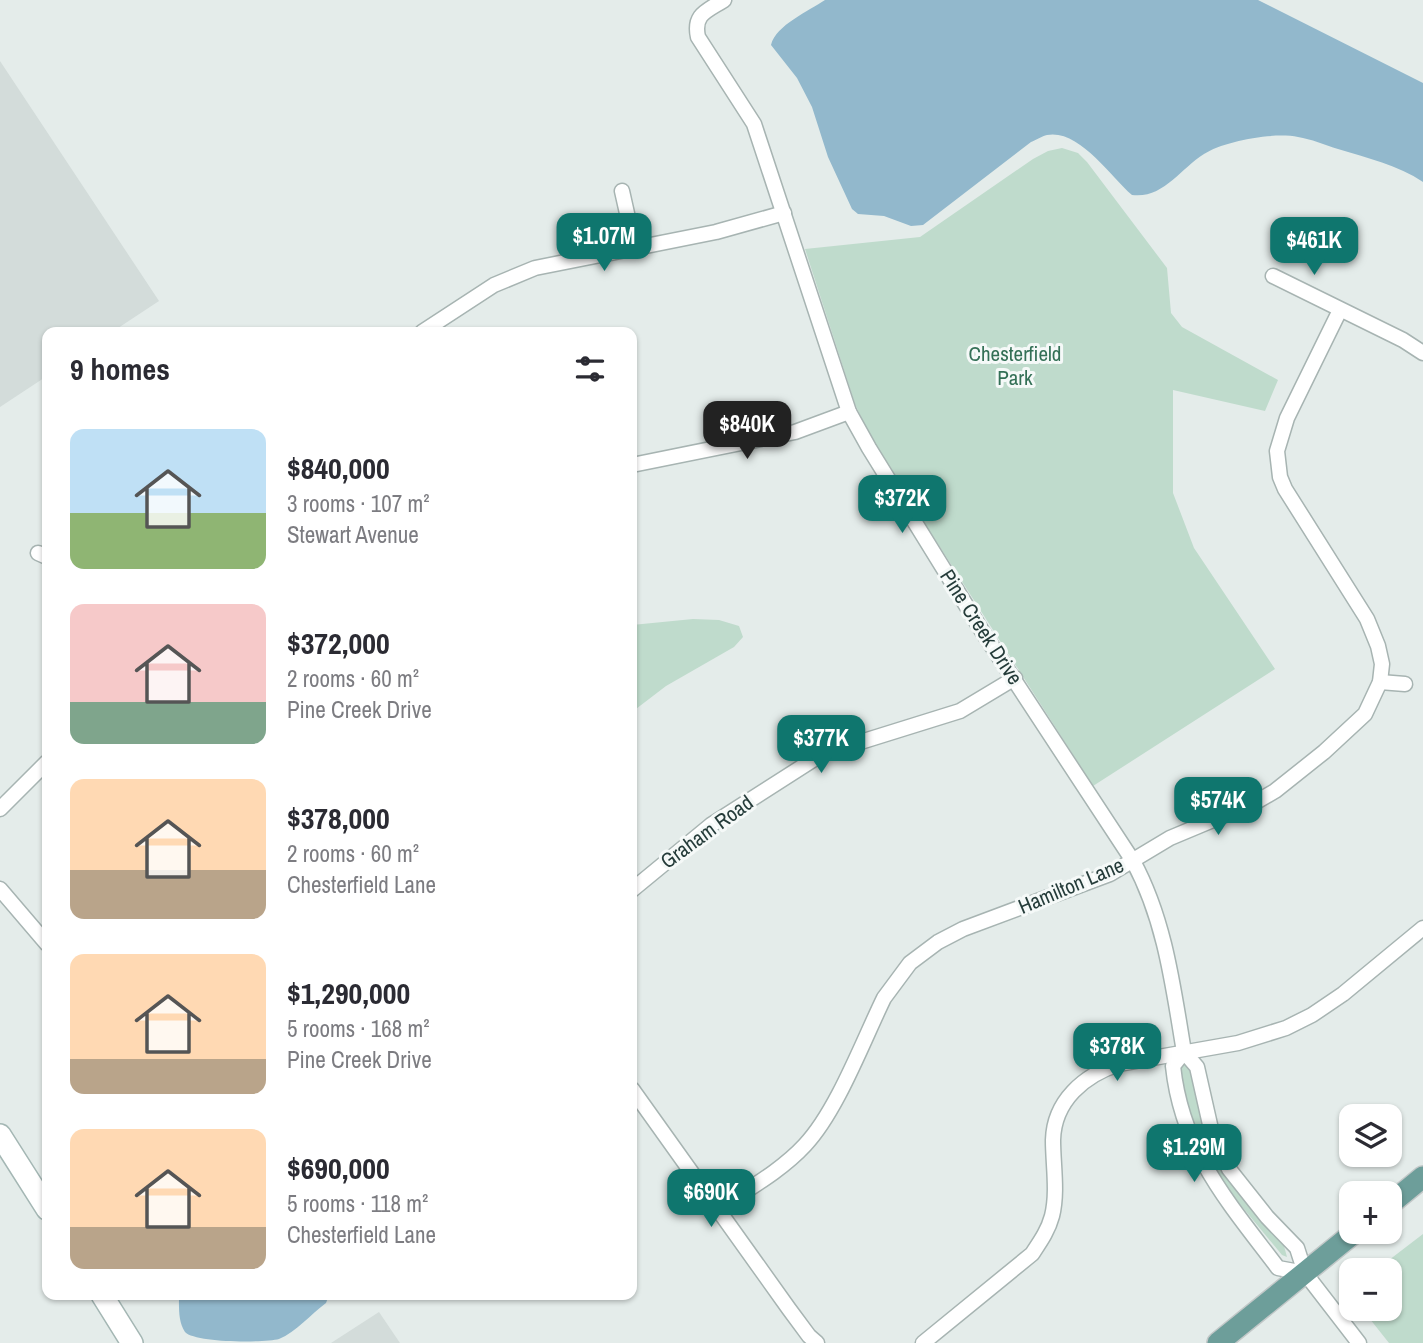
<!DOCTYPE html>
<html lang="en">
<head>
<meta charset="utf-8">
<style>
  :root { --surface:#fff; --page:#f2f2f3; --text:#2b2b33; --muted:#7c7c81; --accent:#0f766e }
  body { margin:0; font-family:"Archivo Narrow",sans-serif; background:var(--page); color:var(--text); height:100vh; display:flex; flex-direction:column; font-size:26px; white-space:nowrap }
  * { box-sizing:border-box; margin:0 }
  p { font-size:23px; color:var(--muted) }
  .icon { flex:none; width:38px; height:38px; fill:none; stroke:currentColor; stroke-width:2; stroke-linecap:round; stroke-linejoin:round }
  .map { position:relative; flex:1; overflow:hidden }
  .drawer { position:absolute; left:42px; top:327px; width:595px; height:973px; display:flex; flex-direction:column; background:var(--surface); border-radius:14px; box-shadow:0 2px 5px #0004 }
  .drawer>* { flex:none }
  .tools { position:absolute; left:1339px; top:1104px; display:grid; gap:14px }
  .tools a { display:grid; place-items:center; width:63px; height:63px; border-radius:14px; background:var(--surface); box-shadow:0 2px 5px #0004; font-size:35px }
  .price { position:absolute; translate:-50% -60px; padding:0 16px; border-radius:14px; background:var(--accent); color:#fff; font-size:23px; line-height:46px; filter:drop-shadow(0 2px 4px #0008) }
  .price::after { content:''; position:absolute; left:50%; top:42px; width:21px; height:16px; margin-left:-10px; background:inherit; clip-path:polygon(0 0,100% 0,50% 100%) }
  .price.selected { background:#222; color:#fff }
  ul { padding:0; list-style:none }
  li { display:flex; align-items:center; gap:21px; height:175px; padding:0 28px }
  li span { display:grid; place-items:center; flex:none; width:196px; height:140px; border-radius:14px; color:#555 }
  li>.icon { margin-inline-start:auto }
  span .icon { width:84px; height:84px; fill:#fffc; stroke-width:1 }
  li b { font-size:30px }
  h2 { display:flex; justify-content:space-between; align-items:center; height:84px; padding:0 28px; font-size:30px }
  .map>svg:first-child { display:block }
  .built { fill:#d3dcda }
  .green { fill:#bfdbcc }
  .water { fill:#92b8cc }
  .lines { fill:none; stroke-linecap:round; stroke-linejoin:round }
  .street-casing { stroke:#a7b4b2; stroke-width:17 }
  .secondary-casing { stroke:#a4b7b4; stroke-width:24 }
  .primary-casing { stroke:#c2c8c8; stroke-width:24 }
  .street { stroke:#fff; stroke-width:14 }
  .secondary { stroke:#fff; stroke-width:21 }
  .primary { stroke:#6d9e9a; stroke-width:21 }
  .labels { text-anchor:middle; stroke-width:6; stroke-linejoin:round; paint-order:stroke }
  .park-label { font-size:21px; fill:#337056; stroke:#f5f9f8 }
  .street-label { font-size:21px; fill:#253c3a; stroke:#f5f9f8 }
</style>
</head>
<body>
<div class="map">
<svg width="1423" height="1343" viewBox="0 0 1423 1343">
  <rect width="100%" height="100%" fill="#e4ecea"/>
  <g class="built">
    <polygon points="0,61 159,301 112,332 47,332 47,376 0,407"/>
    <polygon points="379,1312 400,1343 331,1343"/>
  </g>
  <g class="green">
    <polygon points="1062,148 1078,153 1087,162 1167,268 1171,313 1182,327 1278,380 1265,411 1173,390 1173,493 1194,548 1275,669 1093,786 872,441 855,404 805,249 920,237 1033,159 1048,151"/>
    <polygon points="693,619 719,620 739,626 743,637 734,647 666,686 632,712 632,625"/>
    <path d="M1184,1062l8,5c6,40 14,78 37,112 16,23 38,44 55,67l3,11 -5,-2 -67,-81 -28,-58 -7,-52z"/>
    <polygon points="1423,1234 1423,1343 1389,1343 1362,1309 1390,1309 1390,1270 1376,1270"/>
  </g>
  <g class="water">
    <path d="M825,0h433l165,83v99c-25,-17 -56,-24 -85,-33 -13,-4 -27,-10 -40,-12 -25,-5 -74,4 -94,17 -24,15 -41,45 -72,41 -22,-19 -53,-66 -85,-60 -5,1 -11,5 -16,7l-108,83 -12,1 -27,-10 -26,-2 -6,-5 -24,-52 -16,-50 -15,-29 -26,-33c5,-20 38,-34 54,-45z"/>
    <path d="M179,1295h150l-3,8c-15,11 -30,29 -47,36 -15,4 -84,4 -94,-7 -7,-10 -6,-25 -6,-37z"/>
  </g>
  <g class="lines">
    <g class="street-casing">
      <g id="street">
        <path d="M724,0c-17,11 -31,14 -26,37l56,87 95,288 20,36 113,183 151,230c32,59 40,125 51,191l13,15 14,62 18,40 38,48 30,31 8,25 54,70"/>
        <polyline points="622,191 635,249"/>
        <polyline points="1273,276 1403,340 1423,353"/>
        <polyline points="422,332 494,285 535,268 716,232 784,213"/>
        <polyline points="632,465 795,432 849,412"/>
        <polyline points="38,553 47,557"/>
        <polyline points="1380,682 1405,684"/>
        <polyline points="0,809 47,762"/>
        <polyline points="0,889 47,944"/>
        <polyline points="632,890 711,825 822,754 960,711 1015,678"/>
        <path d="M1184,1052l-11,14c9,85 55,136 105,202l27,5"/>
        <polyline points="632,1089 789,1309 809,1336 817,1343"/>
        <path d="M718,1209c30,-20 63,-38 87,-64 32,-34 58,-104 79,-147l26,-35 28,-21 25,-13 147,-55 60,-36 86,-36 19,-11 49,-39 41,-38 15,-32 2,-18 -4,-18 -11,-27 -82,-130 -5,-12 -3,-26 10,-33 53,-108"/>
        <path d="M923,1343l109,-89c8,-12 16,-23 20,-38 6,-24 1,-51 1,-76 1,-39 31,-65 66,-76l119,-21 48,-15 26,-13 31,-21 80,-66"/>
      </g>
    </g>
    <g class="secondary-casing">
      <g id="secondary">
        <polyline points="0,1135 47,1209"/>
        <polyline points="102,1295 132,1343"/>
      </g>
    </g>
    <g class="primary-casing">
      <g id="primary">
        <polyline points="1390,1204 1423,1177"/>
        <polyline points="1218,1343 1355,1232"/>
      </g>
    </g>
    <use href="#street" class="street"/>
    <use href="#secondary" class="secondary"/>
    <use href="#primary" class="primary"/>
  </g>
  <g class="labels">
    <g class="park-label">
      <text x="1015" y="361">Chesterfield<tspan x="1015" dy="24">Park</tspan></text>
    </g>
    <g class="street-label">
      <text transform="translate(981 627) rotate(57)" y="7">Pine Creek Drive</text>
      <text transform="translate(707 832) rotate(-36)" y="7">Graham Road</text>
      <text transform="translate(1071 886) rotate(-23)" y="7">Hamilton Lane</text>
    </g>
  </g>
</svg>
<div class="tools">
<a><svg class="icon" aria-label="layers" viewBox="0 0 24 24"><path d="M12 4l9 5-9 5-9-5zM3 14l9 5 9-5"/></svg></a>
<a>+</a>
<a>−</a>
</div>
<b class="price" style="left:604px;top:273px">$1.07M</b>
<b class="price" style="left:1314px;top:277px">$461K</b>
<b class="price selected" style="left:747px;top:461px">$840K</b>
<b class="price" style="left:902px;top:535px">$372K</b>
<b class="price" style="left:821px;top:775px">$377K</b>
<b class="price" style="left:1218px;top:837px">$574K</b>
<b class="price" style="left:1117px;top:1083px">$378K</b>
<b class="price" style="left:1194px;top:1184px">$1.29M</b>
<b class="price" style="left:711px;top:1229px">$690K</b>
<section class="drawer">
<h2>9 homes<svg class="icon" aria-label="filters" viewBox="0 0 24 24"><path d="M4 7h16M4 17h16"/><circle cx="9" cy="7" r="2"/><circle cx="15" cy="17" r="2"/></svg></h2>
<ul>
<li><span style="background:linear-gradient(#bfe0f5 60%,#8fb573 0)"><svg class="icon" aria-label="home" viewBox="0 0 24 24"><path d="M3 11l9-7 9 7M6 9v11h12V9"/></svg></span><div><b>$840,000</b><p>3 rooms · 107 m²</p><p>Stewart Avenue</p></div></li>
<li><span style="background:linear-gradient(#f6c9c9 70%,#7fa58c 0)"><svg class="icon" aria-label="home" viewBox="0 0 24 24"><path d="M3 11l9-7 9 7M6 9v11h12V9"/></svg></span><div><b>$372,000</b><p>2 rooms · 60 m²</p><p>Pine Creek Drive</p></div></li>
<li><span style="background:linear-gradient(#ffd9b3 65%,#b9a48a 0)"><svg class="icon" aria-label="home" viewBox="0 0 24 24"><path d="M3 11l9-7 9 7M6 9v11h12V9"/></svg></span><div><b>$378,000</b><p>2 rooms · 60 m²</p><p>Chesterfield Lane</p></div></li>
<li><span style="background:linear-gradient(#ffd9b3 75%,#b9a48a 0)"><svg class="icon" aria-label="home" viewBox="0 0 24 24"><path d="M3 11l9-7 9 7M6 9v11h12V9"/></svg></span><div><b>$1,290,000</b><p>5 rooms · 168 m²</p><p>Pine Creek Drive</p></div></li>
<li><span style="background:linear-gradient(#ffd9b3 70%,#b9a48a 0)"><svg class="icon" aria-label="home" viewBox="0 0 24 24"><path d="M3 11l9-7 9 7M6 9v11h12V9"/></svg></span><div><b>$690,000</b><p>5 rooms · 118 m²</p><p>Chesterfield Lane</p></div></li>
</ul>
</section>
</div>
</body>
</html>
